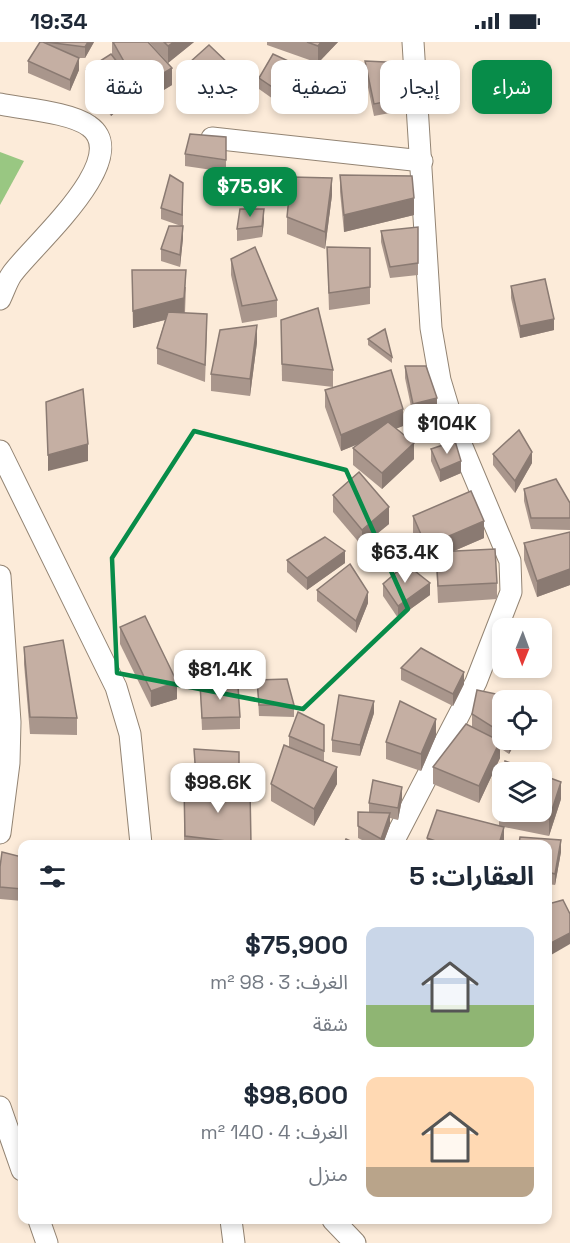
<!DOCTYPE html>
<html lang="ar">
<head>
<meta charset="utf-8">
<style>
  :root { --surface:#fff; --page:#f2f2f3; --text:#1f2937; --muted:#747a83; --accent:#078c49 }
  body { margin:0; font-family:"Space Grotesk","Noto Sans Arabic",sans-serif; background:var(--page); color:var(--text); direction:rtl; height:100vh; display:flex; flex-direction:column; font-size:22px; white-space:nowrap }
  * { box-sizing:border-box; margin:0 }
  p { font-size:20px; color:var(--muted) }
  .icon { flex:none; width:33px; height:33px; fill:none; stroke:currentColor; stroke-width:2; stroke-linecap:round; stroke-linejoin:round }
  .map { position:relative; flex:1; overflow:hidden; direction:ltr }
  .panel { position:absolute; left:18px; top:798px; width:534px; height:384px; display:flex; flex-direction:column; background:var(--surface); border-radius:12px; box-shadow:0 3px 9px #0003; direction:rtl }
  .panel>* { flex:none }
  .hud { position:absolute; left:18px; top:18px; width:534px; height:54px; direction:rtl; display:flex; gap:12px }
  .needle { width:39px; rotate:181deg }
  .tools { position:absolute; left:492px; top:576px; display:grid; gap:12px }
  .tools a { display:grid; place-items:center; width:60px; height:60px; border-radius:12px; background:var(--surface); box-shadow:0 3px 9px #0003; font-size:30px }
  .price { position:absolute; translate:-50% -51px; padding:0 14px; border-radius:12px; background:#fff; color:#222; font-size:20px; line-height:39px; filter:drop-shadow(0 2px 3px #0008) }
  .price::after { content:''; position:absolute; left:50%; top:36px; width:18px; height:14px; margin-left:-9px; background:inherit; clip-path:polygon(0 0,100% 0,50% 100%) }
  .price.selected { background:var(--accent); color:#fff }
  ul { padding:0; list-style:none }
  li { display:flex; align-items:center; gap:18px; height:150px; padding:0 18px }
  li span { display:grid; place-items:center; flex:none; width:168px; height:120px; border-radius:12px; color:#555 }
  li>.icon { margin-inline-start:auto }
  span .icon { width:72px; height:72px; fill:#fffc; stroke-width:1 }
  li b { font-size:26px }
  h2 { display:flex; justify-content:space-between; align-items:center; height:72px; padding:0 18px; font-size:26px }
  .chip { padding:0 21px; border-radius:12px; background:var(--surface); box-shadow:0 3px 9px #0003; font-size:21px; line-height:54px }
  .chip.selected { background:var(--accent); color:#fff }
  .status { display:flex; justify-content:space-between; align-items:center; height:42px; padding:0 30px; background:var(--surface); direction:ltr }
  .status svg { height:16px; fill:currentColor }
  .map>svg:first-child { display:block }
  .forest { fill:#99c782 }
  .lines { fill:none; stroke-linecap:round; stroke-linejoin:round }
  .street-casing { stroke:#938473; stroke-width:23 }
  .street { stroke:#fff; stroke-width:21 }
  .wall { fill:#a9968c }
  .shaded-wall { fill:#8a7a72 }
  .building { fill:#c5afa3; stroke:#8a7a72; stroke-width:1.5 }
  .marked { fill:none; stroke:#078c49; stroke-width:4.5; stroke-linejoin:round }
</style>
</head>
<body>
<div class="status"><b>19:34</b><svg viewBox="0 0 49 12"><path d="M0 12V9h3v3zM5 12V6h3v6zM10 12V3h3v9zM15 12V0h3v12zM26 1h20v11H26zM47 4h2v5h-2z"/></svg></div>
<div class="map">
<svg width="570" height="1201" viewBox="0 0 570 1201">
  <rect width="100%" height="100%" fill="#fcebd9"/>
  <polygon class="forest" points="0,110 24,119 0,163"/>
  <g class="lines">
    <g class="street-casing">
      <g id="street">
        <path d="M0,62c23,5 70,8 89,22 46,32 -58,121 -77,148 -5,7 -8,17 -12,25"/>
        <polyline points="212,96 422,119"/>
        <polyline points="0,409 116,645 130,692 141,802"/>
        <polyline points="0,534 10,680 9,721 0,791"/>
        <polyline points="392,802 476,640 511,550 510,519 455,388 440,338 431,286 413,0"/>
        <polyline points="0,1065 22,1128"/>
        <polyline points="39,1178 47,1201"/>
        <polyline points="231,1178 234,1201"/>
        <polyline points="333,1178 355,1201"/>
      </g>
    </g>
    <use href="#street" class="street"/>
  </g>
  <g class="wall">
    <polygon points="40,0 94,0 85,16 78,16 79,28 70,49 28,31 28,19"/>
    <polygon points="112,0 148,0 172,43 139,63 134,54 111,74 86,40 86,28 112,13"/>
    <polygon points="149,0 194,0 168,21"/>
    <polygon points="267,0 338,0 318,21 267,3"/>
    <polygon points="365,19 406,21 406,68 374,74 365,31"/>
    <polygon points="180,29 233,38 221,65 180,41"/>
    <polygon points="259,36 310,40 290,69 259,47"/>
    <polygon points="185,112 226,118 226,130 185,124"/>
    <polygon points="340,133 414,173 344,190 340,150"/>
    <polygon points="183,141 183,196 180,225 161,219 161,207 181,184 161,177 161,166"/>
    <polygon points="332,153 325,207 287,192 287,175"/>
    <polygon points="264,179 262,195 237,199 237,187"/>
    <polygon points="381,189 418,221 418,233 390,236 381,200"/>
    <polygon points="327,205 370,245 370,262 329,268"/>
    <polygon points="231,217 277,258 277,275 242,281 231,233"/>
    <polygon points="132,244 186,245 185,271 207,288 205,340 157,322 157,306 165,278 133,286"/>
    <polygon points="511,244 554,288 520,296 511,256"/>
    <polygon points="281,278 333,328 333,345 282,339"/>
    <polygon points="368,297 392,315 392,321 368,303"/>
    <polygon points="257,300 250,354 211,349 211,332"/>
    <polygon points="405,324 437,367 413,374 405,336"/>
    <polygon points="325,348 403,384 396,386 414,417 382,447 353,423 353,406 358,402 341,409 325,365"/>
    <polygon points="431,407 461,431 440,440 431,419"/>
    <polygon points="493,412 532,421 515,451 493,423"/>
    <polygon points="524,447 570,461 570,488 531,487 524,459"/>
    <polygon points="333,453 389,482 362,504 333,470"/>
    <polygon points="413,474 484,496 454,509 497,541 497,557 438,561 436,517 426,521 413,491"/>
    <polygon points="570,490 570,543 537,555 524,518 524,501"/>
    <polygon points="287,518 345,521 307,548 287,530"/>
    <polygon points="383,542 430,553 398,576 383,554"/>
    <polygon points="317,548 368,561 356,591 317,559"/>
    <polygon points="120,585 177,657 151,665 120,602"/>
    <polygon points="24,605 77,676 77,693 30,692 24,622"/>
    <polygon points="401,626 464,642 453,664 401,638"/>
    <polygon points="257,638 294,663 294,675 259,674"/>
    <polygon points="200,642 240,675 240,687 202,688"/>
    <polygon points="502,658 502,698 517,698 509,712 500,706 500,716 479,761 433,742 433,725 472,685 472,672"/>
    <polygon points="374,671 360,714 332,710 332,698"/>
    <polygon points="324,683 324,720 337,742 314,784 271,759 271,742 289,705 289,694"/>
    <polygon points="436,694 421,729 386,717 386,700"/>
    <polygon points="194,707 239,710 239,747 250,748 251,802 184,802 184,744 196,745"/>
    <polygon points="502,739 502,770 542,770 561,757 549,794 499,784 499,767"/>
    <polygon points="402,757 398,778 390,776 390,783 383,802 370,802 358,796 358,770 369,771 369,761"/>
    <polygon points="427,796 504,802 427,802"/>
    <polygon points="548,802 561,810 555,843 548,842"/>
    <polygon points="22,815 22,859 0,857 0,825"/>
    <polygon points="563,858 551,913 548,907 548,862"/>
  </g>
  <g class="shaded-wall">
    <polygon points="88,0 94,0 85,16 85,5"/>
    <polygon points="174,0 194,0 168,21 168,4"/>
    <polygon points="321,0 338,0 318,21 318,4"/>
    <polygon points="79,16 79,28 70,49 70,38"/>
    <polygon points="172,26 172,43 139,63 139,46"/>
    <polygon points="233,26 233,38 221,65 221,53"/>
    <polygon points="310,29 310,40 290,69 290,57"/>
    <polygon points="134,42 134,54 111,74 111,63"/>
    <polygon points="332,136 332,153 325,207 325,190"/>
    <polygon points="414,156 414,173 344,190 344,173"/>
    <polygon points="264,167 264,179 262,195 262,184"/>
    <polygon points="183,184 183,196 180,225 180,213"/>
    <polygon points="186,228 184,273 133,286 133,269"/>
    <polygon points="554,277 554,288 520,296 520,284"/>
    <polygon points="257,283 257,300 250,354 250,337"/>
    <polygon points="437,356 437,367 413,374 413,362"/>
    <polygon points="403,367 403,384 341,409 341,393"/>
    <polygon points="414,401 414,417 382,447 382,431"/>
    <polygon points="88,402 88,419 48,429 48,413"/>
    <polygon points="532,410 532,421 515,451 515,439"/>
    <polygon points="461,419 461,431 440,440 440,428"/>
    <polygon points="389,465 389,482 362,504 362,488"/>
    <polygon points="484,479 484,496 426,521 426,504"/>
    <polygon points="345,509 345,521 307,548 307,536"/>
    <polygon points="570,527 570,543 537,555 537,539"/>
    <polygon points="430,541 430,553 398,576 398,564"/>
    <polygon points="368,550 368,561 356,591 356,579"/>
    <polygon points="464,630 464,642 453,664 453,652"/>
    <polygon points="177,640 177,657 151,665 151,649"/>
    <polygon points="374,659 374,671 360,714 360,703"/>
    <polygon points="436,677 436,694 421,729 421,712"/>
    <polygon points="509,698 517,698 509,712"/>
    <polygon points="500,699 500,716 479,761 479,744"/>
    <polygon points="337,725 337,742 314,784 314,767"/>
    <polygon points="561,740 561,757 549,794 549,777"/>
    <polygon points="402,745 402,757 398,778 398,766"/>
    <polygon points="390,771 390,783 383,802 381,802 381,797"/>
    <polygon points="504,785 504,802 499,802"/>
    <polygon points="561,798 561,810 555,843 555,832"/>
    <polygon points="570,891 570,902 551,913 551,901"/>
  </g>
  <g class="building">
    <polygon points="40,0 43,0 79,16 70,38 28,19"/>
    <polygon points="46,0 88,0 85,5"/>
    <polygon points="113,0 148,0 172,26 139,46"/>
    <polygon points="164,0 174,0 168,4"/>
    <polygon points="307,0 321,0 318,4"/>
    <polygon points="209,3 233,26 221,53 180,29"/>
    <polygon points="111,12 134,42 111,63 86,28"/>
    <polygon points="273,12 310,29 290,57 259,36"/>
    <polygon points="365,19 406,21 406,56 374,62"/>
    <polygon points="190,92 226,95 226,118 185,112"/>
    <polygon points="170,133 183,141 182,173 161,166"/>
    <polygon points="340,133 412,134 414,156 344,173"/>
    <polygon points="291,135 332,136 325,190 287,175"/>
    <polygon points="240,167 264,167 262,184 237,187"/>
    <polygon points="169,184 183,184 180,213 161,207"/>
    <polygon points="418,185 418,221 390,225 381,189"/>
    <polygon points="255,205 277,258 242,264 231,217"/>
    <polygon points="327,205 370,206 370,245 329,251"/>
    <polygon points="132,228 186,228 184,256 133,269"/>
    <polygon points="545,237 554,277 520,284 511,244"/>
    <polygon points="318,266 333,328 282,322 281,278"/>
    <polygon points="168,270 207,272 205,323 157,306"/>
    <polygon points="257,283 250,337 211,332 220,288"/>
    <polygon points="385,287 392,315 368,297"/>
    <polygon points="405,324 426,324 437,356 413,362"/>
    <polygon points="391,328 403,367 341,393 325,348"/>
    <polygon points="83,347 88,402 48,413 46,360"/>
    <polygon points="388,380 414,401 382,431 353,406"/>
    <polygon points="519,388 532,410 515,439 493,412"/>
    <polygon points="455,399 461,419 440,428 431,407"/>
    <polygon points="359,430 389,465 362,488 333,453"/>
    <polygon points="556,437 570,461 570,476 531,476 524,447"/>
    <polygon points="471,449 484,479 426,504 413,474"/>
    <polygon points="570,490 570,527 537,539 524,501"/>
    <polygon points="325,495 345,509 307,536 287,518"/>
    <polygon points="495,507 497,541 438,544 436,510"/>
    <polygon points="350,522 368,550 356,579 317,548"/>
    <polygon points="406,522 430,541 398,564 383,542"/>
    <polygon points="145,574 177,640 151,649 120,585"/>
    <polygon points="63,598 77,676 30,675 24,605"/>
    <polygon points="421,606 464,630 453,652 401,626"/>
    <polygon points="287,637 294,663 259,663 257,638"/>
    <polygon points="200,642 238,644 240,675 202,676"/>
    <polygon points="477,648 524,658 502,658 502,691 472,672"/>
    <polygon points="339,653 374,659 360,703 332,698"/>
    <polygon points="400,659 436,677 421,712 386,700"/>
    <polygon points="298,670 324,683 324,709 289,694"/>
    <polygon points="466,682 500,699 479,744 433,725"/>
    <polygon points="284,703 337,725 314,767 271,742"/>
    <polygon points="194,707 239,710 239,746 196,734"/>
    <polygon points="505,719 536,730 504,730"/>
    <polygon points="542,733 561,740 549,777 511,770 542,770"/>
    <polygon points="373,738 402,745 398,766 369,761"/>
    <polygon points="502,739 502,768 499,767"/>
    <polygon points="184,744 250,748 251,802 185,794"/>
    <polygon points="437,768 504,785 499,802 444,802 427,796"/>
    <polygon points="358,770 390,771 381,797 358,784"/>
    <polygon points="520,795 561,798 555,832 548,830 548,802 519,802"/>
    <polygon points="346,797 357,802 344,802"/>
    <polygon points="2,810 22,815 22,847 0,845 0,825"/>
    <polygon points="563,858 570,872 570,891 551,901 548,895 548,862"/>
  </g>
  <path class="marked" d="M194,389l152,39 62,139 -105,100 -186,-36 -5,-115z"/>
</svg>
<div class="tools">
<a><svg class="needle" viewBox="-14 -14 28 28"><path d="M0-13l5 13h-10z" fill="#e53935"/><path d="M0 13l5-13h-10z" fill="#747a83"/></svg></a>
<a><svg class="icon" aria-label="locate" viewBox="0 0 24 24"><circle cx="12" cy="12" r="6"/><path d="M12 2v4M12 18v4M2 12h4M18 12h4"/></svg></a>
<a><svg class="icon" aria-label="layers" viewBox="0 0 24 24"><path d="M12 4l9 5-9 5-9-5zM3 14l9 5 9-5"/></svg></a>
</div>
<b class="price selected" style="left:250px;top:176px">$75.9K</b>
<b class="price" style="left:447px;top:413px">$104K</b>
<b class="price" style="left:405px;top:542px">$63.4K</b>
<b class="price" style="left:220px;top:659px">$81.4K</b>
<b class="price" style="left:218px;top:772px">$98.6K</b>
<div class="hud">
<a class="chip selected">شراء</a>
<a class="chip">إيجار</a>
<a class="chip">تصفية</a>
<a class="chip">جديد</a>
<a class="chip">شقة</a>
</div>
<section class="panel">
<h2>العقارات: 5<svg class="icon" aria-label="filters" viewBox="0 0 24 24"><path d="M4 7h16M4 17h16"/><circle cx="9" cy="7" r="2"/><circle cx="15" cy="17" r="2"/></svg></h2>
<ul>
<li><span style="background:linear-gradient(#c9d6e8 65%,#8fb573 0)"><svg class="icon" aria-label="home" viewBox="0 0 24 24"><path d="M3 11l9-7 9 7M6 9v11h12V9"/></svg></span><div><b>$75,900</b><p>الغرف: 3 · 98 m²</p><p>شقة</p></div></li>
<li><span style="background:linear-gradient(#ffd9b3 75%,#b9a48a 0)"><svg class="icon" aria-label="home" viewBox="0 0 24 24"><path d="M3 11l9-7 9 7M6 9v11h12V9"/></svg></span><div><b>$98,600</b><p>الغرف: 4 · 140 m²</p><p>منزل</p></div></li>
</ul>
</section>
</div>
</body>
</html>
